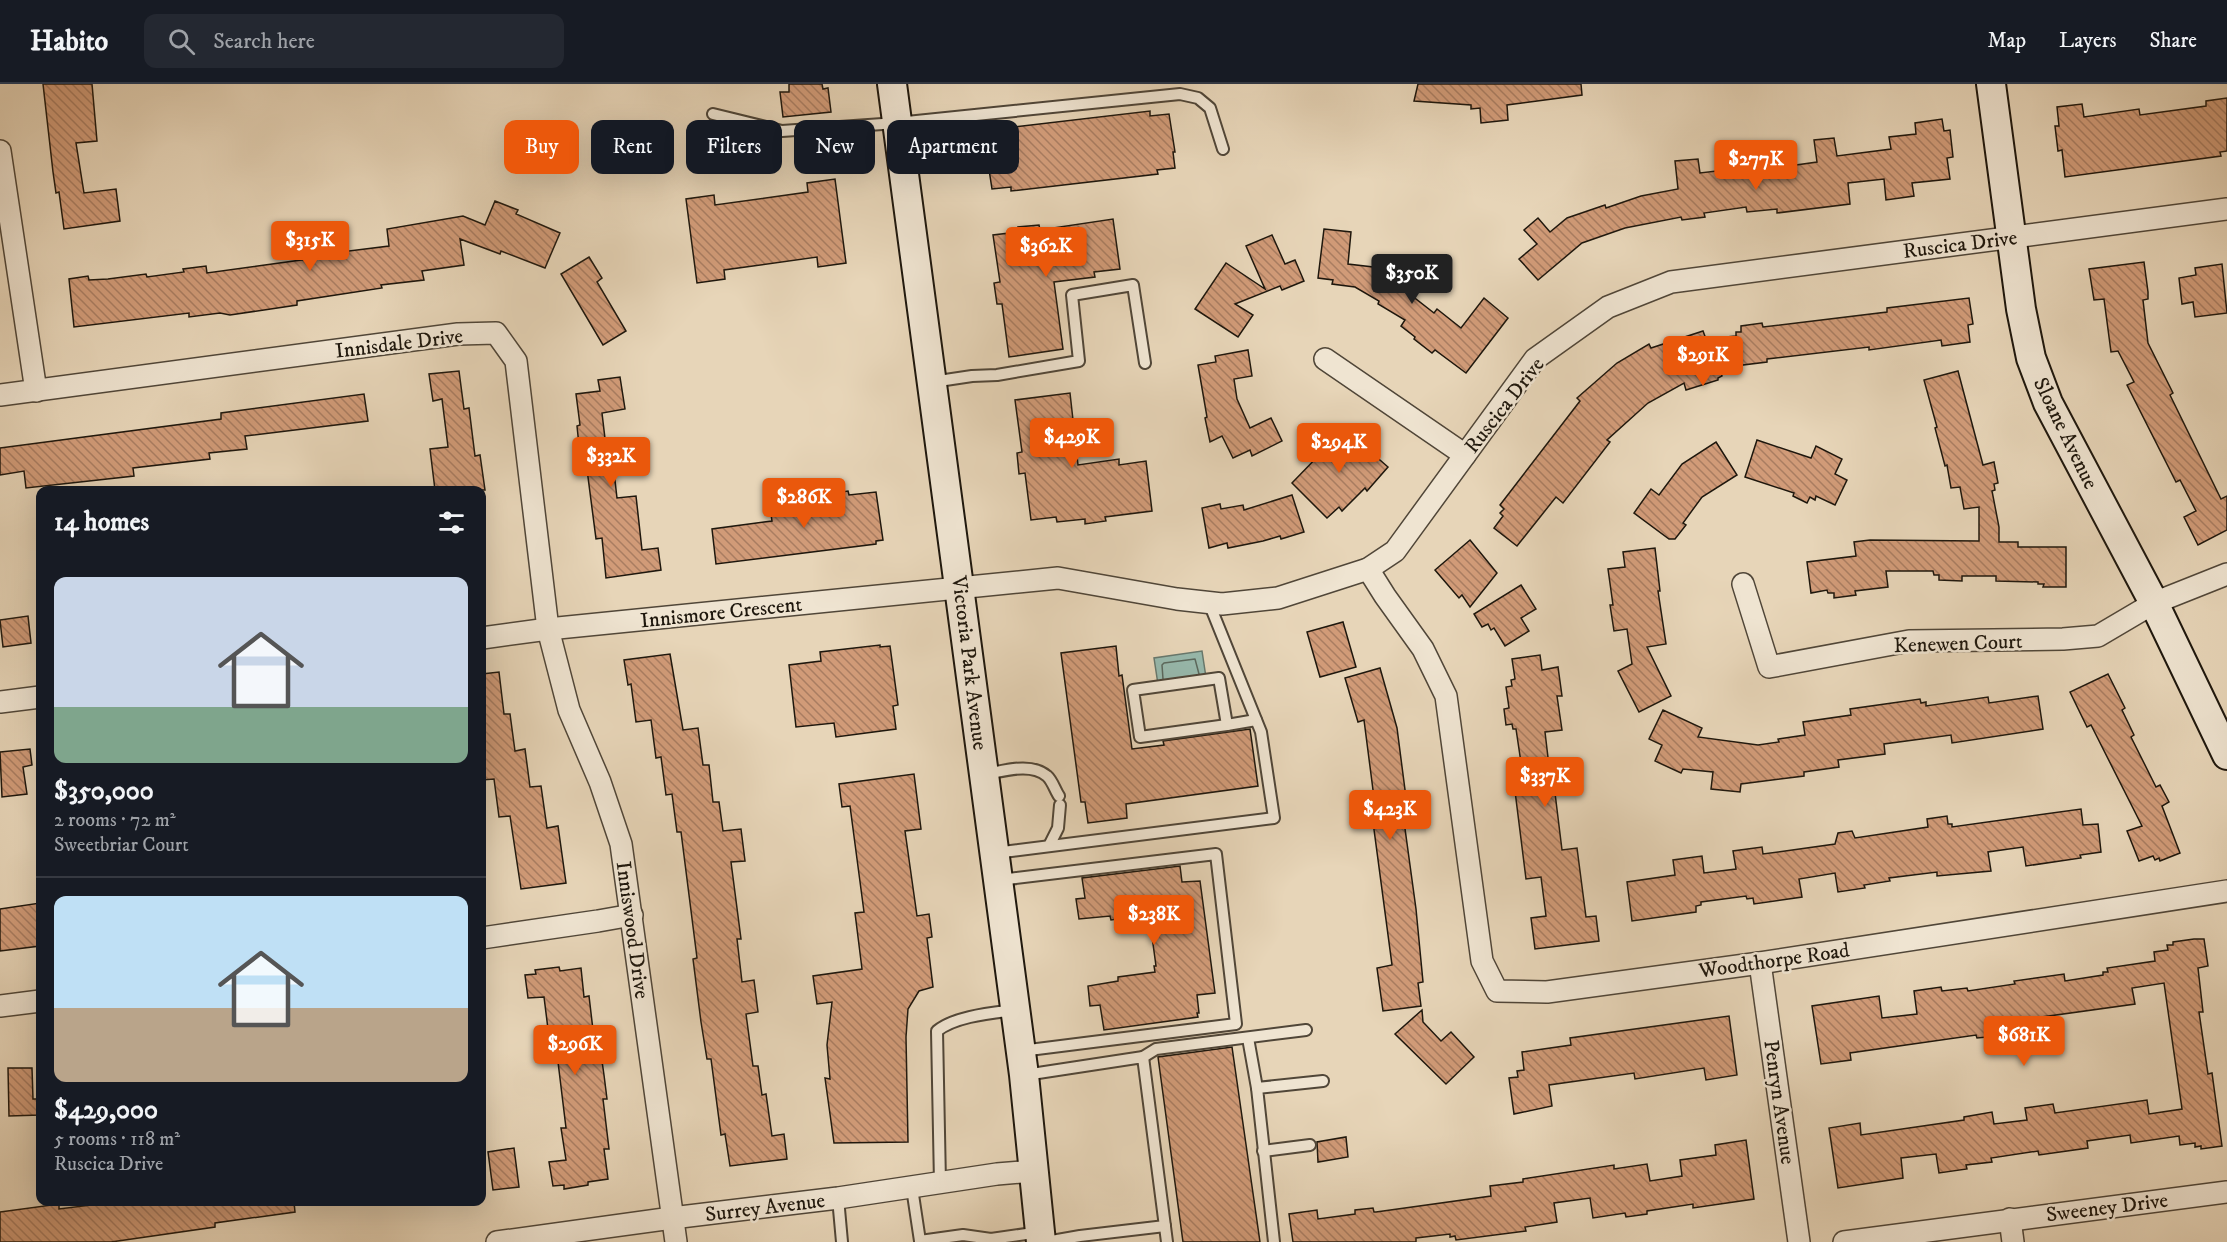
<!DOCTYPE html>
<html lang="en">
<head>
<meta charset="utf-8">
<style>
  :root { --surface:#171b24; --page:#242831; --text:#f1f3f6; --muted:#9ea1a6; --line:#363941; --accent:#ea580c }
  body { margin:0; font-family:"IM FELL DW Pica",serif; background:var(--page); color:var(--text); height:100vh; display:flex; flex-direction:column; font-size:22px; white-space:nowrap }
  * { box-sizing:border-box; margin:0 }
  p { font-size:20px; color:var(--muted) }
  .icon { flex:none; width:33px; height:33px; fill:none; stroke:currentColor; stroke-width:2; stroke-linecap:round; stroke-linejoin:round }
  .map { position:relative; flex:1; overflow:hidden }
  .panel { position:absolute; left:36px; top:402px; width:450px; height:720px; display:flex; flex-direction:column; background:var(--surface); border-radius:12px; box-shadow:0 6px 24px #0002 }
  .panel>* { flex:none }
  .hud { position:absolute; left:504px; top:36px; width:570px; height:54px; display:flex; gap:12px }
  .price { position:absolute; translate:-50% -51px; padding:0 14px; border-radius:6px; background:var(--accent); color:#fff; font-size:20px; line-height:39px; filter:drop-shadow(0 2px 3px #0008) }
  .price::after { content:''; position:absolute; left:50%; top:36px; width:18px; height:14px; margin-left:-9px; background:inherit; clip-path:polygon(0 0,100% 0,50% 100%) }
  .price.active { background:#222; color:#fff }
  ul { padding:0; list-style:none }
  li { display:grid; align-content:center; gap:12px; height:318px; padding:0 18px }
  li+li { border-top:2px solid var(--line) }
  li span { display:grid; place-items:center; height:186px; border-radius:12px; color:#555 }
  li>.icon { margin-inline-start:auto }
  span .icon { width:108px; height:108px; fill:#fffc; stroke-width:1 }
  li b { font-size:26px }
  h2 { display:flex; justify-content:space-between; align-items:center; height:72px; padding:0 18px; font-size:26px }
  .chip { padding:0 21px; border-radius:12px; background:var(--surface); box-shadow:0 6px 24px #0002; font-size:21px; line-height:54px }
  .chip.active { background:var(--accent); color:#fff }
  header { display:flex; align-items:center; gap:36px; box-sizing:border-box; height:84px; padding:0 30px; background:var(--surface); border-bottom:2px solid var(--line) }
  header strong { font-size:28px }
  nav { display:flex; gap:33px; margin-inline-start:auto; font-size:21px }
  .search { width:420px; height:54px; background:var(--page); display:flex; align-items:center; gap:15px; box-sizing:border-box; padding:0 21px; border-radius:12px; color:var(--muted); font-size:22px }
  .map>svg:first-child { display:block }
  .water { fill:#97b9ad; stroke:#67786d; stroke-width:1.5 }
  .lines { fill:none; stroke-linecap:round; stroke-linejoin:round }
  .shore { stroke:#5a685d; stroke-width:1.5 }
  .building { fill:url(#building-back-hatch); stroke:#1e170d; stroke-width:1.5 }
  .lane-casing { stroke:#504638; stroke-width:14 }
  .street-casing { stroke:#504638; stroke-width:24 }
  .secondary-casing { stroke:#1e170d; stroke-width:32 }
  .lane { stroke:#efe4d1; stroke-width:10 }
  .street { stroke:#efe4d1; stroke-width:21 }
  .secondary { stroke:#efe4d1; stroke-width:28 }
  .labels { text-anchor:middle; stroke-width:5; stroke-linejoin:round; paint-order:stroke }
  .street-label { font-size:21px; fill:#1e170d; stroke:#efe4d1 }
</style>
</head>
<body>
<header>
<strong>Habito</strong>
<div class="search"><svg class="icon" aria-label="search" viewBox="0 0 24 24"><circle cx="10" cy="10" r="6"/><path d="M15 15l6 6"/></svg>Search here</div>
<nav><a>Map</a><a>Layers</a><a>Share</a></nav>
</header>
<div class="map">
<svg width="2227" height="1158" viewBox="0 0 2227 1158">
  <defs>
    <pattern id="building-back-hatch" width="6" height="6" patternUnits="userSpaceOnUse" patternTransform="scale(1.5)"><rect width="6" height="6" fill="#d19b78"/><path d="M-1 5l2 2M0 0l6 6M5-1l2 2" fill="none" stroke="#a97d61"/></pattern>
  </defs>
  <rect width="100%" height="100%" fill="#e7d5b8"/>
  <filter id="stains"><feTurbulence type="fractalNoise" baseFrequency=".00333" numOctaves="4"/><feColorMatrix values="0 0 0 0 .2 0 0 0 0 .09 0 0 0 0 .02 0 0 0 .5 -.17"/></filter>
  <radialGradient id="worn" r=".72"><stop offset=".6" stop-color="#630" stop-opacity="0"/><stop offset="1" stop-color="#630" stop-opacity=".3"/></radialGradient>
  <polygon class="water" points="1202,567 1207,600 1159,607 1154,574"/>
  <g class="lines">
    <polyline class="shore" points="1163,595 1162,581 1164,579 1195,575 1199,590"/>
  </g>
  <g class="building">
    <polygon points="43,0 92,0 97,57 76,59 84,109 116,105 120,137 64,145 59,108 56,109 53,88"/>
    <polygon points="789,0 822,0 823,5 828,4 831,28 783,33 780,8 789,8"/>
    <polygon points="1418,0 1581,0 1582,11 1507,21 1508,36 1481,39 1480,24 1471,25 1471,21 1414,17"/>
    <polygon points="2227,14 2227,67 2220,68 2221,72 2065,93 2062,66 2058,67 2055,42 2059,42 2057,23 2082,20 2084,33 2139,25 2140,31 2206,22 2206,17"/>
    <polygon points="1150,27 1150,32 1169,30 1175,68 1173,68 1175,84 1157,86 1158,90 1011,107 1011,103 992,105 986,66 988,66 986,50 1005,49 1005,44"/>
    <polygon points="1942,35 1944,47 1950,46 1953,73 1947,74 1950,95 1912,99 1914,112 1886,116 1884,95 1848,99 1850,120 1777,129 1777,125 1747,128 1746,123 1704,129 1705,133 1682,136 1681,133 1625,144 1582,159 1538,196 1519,175 1537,160 1524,146 1538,134 1550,148 1567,134 1605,121 1606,124 1641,112 1678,105 1675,77 1698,75 1700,89 1742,84 1743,91 1775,87 1774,84 1817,78 1814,56 1834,54 1837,72 1891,65 1889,53 1916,50 1915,39"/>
    <polygon points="835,95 846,179 818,183 817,173 724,186 725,195 697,199 686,115 714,111 715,121 808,108 807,99"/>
    <polygon points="495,117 518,126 516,130 560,149 545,184 501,167 500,170 460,155 464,181 422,187 424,196 381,201 382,204 297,217 297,221 230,231 220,229 189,233 189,229 74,243 69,195 88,192 89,196 108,195 146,190 147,193 184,188 183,185 206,182 207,189 308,175 308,170 333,166 333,169 389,162 387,145 463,132 485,141"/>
    <polygon points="1113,135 1120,185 1094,188 1095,193 1054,198 1063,265 1009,273 1002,220 997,220 994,199 1000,198 993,151 1019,148 1018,143 1039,141 1040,146"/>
    <polygon points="1324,145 1351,148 1348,180 1382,184 1395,191 1397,187 1418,199 1411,211 1434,229 1437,225 1461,244 1484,214 1508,234 1466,289 1435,266 1432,269 1414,255 1415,253 1401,242 1405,236 1378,220 1379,217 1355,203 1332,200 1333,196 1318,194"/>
    <polygon points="1272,151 1285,180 1295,176 1304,197 1282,206 1280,202 1235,220 1253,231 1238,253 1195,225 1226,179 1265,205 1246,162"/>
    <polygon points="589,173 602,194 597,198 626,247 603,261 561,190"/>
    <polygon points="2144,178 2148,208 2148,215 2143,216 2148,259 2173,309 2170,311 2221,415 2227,412 2227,446 2198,461 2184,433 2196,427 2180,396 2176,398 2127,301 2134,298 2118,267 2111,268 2104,215 2094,216 2089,185"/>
    <polygon points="2222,180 2227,229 2195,233 2193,218 2182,220 2179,194 2196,191 2195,184"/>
    <polygon points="1969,214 1973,240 1968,241 1970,258 1942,262 1941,256 1869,266 1869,263 1767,275 1767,278 1719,284 1722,292 1718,294 1718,296 1686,306 1684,299 1648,319 1607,356 1610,358 1563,419 1556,413 1517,462 1494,444 1503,432 1500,429 1504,425 1500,421 1580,317 1577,314 1617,279 1649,260 1651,264 1703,247 1706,255 1736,252 1736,248 1741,248 1741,242 1762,239 1763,243 1887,228 1887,224"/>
    <polygon points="1248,266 1252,292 1234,295 1237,315 1250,344 1271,334 1282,357 1252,372 1250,366 1233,374 1222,352 1210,358 1205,334 1207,333 1198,281 1216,278 1215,272"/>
    <polygon points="459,287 464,325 469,324 475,372 480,371 485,406 435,406 430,365 448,363 442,315 433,317 429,290"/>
    <polygon points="1958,287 1983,381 1994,378 1998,399 1994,400 1995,406 1992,407 1999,443 1999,458 2018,458 2018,463 2066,463 2066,503 2043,503 2044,500 2038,500 2038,498 1996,497 1996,492 1962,492 1962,497 1939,496 1939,491 1934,491 1933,487 1886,487 1888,503 1855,507 1856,511 1834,514 1834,509 1828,509 1827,506 1811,509 1807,478 1856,472 1854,458 1870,456 1979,457 1979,423 1964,425 1960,403 1951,404 1947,381 1945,382 1935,344 1937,343 1924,296"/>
    <polygon points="620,293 625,325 602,329 608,380 613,379 617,414 636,412 642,466 658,464 661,486 606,494 602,454 596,455 585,370 580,371 577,342 580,341 576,310 600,307 598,296"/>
    <polygon points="1070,309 1078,381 1119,375 1119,381 1146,377 1152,427 1105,433 1106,437 1085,440 1085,435 1057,438 1056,433 1031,436 1025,389 1019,390 1017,369 1022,368 1015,316"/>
    <polygon points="364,310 368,337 245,352 247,365 209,369 210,375 133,384 134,392 26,404 24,387 0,391 0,364 221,335 221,329"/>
    <polygon points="1341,345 1348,352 1350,350 1388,383 1367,407 1365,404 1342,427 1339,423 1327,434 1292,399 1323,367 1322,366"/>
    <polygon points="1757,356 1811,374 1816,362 1842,375 1835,390 1847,396 1835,421 1816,412 1815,416 1810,413 1807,419 1793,412 1794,409 1745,393"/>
    <polygon points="1716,358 1737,391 1702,413 1683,439 1686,441 1675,455 1669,455 1634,429 1651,405 1659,411 1682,380"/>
    <polygon points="848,407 849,411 876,408 883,456 876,457 876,460 716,480 712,445 772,437 771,430 790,428 789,420 809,417 816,415 816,412"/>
    <polygon points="1292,411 1304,448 1281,455 1280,452 1263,457 1228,464 1227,459 1209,464 1202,424 1220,420 1221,425 1243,421 1244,426"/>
    <polygon points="1470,456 1497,489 1470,523 1462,511 1459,514 1435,486"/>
    <polygon points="1655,464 1660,507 1658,507 1666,560 1647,563 1671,612 1639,628 1618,587 1632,580 1627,545 1614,547 1610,521 1613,521 1608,485 1625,483 1623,468"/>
    <polygon points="1521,501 1536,525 1521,534 1529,547 1505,562 1494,544 1491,546 1488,540 1482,543 1474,530"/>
    <polygon points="28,532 31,559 3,563 0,536"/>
    <polygon points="1343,538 1356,583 1320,593 1307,548"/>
    <polygon points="880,561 880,563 890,562 898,621 893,622 896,645 836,653 834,639 796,643 789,581 821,577 820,568"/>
    <polygon points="1116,562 1119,592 1122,591 1132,665 1164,661 1163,657 1250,645 1258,702 1126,720 1127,734 1088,739 1085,718 1081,718 1061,569"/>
    <polygon points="670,570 683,646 698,644 703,681 709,681 713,718 719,718 723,747 741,745 745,777 731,778 741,855 737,855 742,898 754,896 758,928 746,930 753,982 758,982 762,1011 766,1010 772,1052 784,1050 787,1075 730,1082 725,1050 721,1051 711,975 707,975 701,938 693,875 697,874 681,748 677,748 672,710 666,711 661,673 656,674 651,636 636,638 631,600 628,601 624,576"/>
    <polygon points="1540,571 1542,586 1558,583 1562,612 1557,612 1562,646 1545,648 1549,682 1566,679 1570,707 1555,709 1562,766 1577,764 1586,833 1596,832 1599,857 1535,865 1531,834 1546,832 1541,793 1526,795 1514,699 1520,698 1519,692 1523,692 1516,645 1513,645 1512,640 1506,641 1504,625 1509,624 1506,603 1512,602 1511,596 1515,595 1512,575"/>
    <polygon points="1380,584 1397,644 1408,729 1403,730 1416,825 1423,898 1418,899 1421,922 1383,927 1377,884 1392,881 1373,738 1377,737 1364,636 1358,638 1345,594"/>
    <polygon points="499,588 504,630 510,630 515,667 525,665 530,703 541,702 547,744 558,742 566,799 521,805 510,732 499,733 494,695 482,696 482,590"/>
    <polygon points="2108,590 2125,624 2122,626 2134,651 2131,653 2156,703 2160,701 2169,718 2162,722 2180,769 2160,777 2159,774 2155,776 2153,772 2139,777 2127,747 2142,742 2091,641 2087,643 2070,608"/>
    <polygon points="2038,612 2043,645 1952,659 1951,651 1884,660 1885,670 1838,676 1839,683 1804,688 1804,692 1741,700 1740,708 1711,705 1713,688 1683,685 1681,689 1655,677 1662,661 1649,655 1663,626 1702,644 1698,653 1758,661 1779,658 1778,655 1805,651 1803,638 1851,631 1850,625 1920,615 1921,619 1926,618 1926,622 1988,613 1989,619"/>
    <polygon points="30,665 32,681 23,683 27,710 2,713 0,668"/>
    <polygon points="914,690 921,745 905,747 917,832 929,830 932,853 927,854 933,903 919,907 908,925 906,953 908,1058 834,1059 825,994 830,995 827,961 832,918 817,920 813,892 862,885 855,829 864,828 850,722 842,723 839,700"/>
    <polygon points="2081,725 2083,741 2098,740 2101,768 2080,771 2081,774 2026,782 2023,763 1988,768 1991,787 1937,792 1937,788 1889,794 1890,797 1864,801 1865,804 1838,808 1835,789 1799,795 1802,813 1754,820 1753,814 1747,815 1746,812 1701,818 1701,821 1696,822 1696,828 1632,837 1627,798 1675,791 1673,776 1702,772 1704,789 1736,785 1733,767 1762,763 1763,770 1835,760 1838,749 1852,747 1855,754 1928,743 1927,735 1947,732 1948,740 1952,740 1952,743"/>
    <polygon points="1180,782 1182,798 1200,797 1215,909 1197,911 1199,929 1197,929 1198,933 1104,946 1100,921 1090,922 1088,902 1118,897 1118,893 1155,888 1154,882 1156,882 1150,838 1148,838 1147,831 1111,836 1110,832 1079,835 1076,815 1085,814 1082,794"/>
    <polygon points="40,819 40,862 0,867 0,825"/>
    <polygon points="2194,855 2204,855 2208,882 2198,884 2203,928 2199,928 2208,990 2212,989 2222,1062 2201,1065 2201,1062 2195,1063 2195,1059 2180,1061 2179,1052 2131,1059 2130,1051 2087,1057 2088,1064 2039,1071 2038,1067 1991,1074 1992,1078 1966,1081 1967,1085 1939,1089 1936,1070 1901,1074 1903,1094 1838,1104 1829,1044 1860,1039 1861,1051 1964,1036 1964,1033 1992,1028 1994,1040 2027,1036 2025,1024 2053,1020 2055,1029 2147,1016 2149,1030 2182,1025 2164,899 2132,904 2135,920 2042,933 2043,942 1996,948 1997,952 1977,954 1976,951 1850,969 1851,976 1821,980 1812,922 1879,912 1882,934 1917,930 1914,907 1941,903 1942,907 1967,904 1968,907 2015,900 2014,897 2064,890 2065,897 2103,891 2103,888 2108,888 2107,884 2155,877 2154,868 2168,866 2167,861 2173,861 2173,858"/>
    <polygon points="559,883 560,887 581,884 584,913 589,912 595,963 600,963 604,991 607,1015 603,1015 609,1065 604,1065 608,1095 588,1098 588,1101 564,1105 564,1101 553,1102 549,1078 566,1076 561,1044 566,1044 554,945 548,945 544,913 528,914 525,891 536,890 535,886"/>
    <polygon points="1422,926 1423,938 1441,957 1451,948 1474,973 1446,1000 1395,950"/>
    <polygon points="1729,932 1737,991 1706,996 1704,984 1635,995 1634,989 1549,1001 1552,1022 1514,1030 1509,994 1518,993 1517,987 1524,986 1522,968 1571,961 1570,954"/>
    <polygon points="1232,963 1260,1158 1183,1158 1158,973"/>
    <polygon points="8,984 32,984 33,1015 40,1015 40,1031 9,1032"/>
    <polygon points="1346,1053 1348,1073 1318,1078 1317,1058"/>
    <polygon points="1746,1056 1754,1115 1693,1124 1693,1120 1647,1127 1647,1130 1626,1133 1625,1129 1593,1134 1590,1114 1554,1119 1557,1138 1525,1143 1526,1147 1456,1156 1455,1152 1450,1153 1450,1150 1416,1154 1416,1158 1293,1158 1289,1130 1317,1126 1318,1135 1355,1130 1355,1126 1373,1124 1374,1128 1376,1128 1491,1112 1490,1102 1523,1098 1523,1095 1614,1081 1614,1085 1647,1080 1650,1097 1682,1092 1680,1076 1716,1071 1715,1061"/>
    <polygon points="514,1064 519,1103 493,1106 488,1068"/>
    <polygon points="116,1118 294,1118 295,1128 215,1139 215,1143 111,1158 0,1158 0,1128 59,1120 59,1125"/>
  </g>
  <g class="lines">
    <g class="lane-casing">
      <g id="lane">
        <polyline points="713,30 782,47 897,39 1180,10 1198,14 1210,24 1223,65"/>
        <polyline points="932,298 972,292 997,291 1079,277 1072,211 1133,201 1145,279"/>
        <polygon points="1219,594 1227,641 1140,653 1133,606"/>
        <polyline points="1227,641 1256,636"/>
        <path d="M986,690c18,-3 45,-12 61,2 5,4 8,14 12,20"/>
        <polyline points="1049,762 1058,744 1060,721"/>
        <polyline points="995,769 1274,734 1261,648 1209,519"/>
        <polyline points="1000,796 1216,770 1236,940 1021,967"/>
        <polyline points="1248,954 1257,1004"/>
        <polyline points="1143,973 1156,965 1306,946"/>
        <polyline points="1025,991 1143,973 1167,1158"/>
        <polyline points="1263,1067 1310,1061"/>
        <path d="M940,1099l-3,-152c18,-15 55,-18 78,-21"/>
        <polyline points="912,1104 920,1157 963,1151 991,1155 1040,1148"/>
        <polyline points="838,1114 842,1158"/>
        <polyline points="1046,1158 1080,1152 1165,1142"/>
        <polyline points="1274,1158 1257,1004 1323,997"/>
      </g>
    </g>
    <g class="street-casing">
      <g id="street">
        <polyline points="0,67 36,307"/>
        <polyline points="1325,275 1465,371"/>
        <polyline points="0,311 458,250 496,249 516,277 548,545 569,626 600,698 621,760 676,1158"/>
        <polyline points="1368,485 1385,512 1423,565 1446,612 1482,877 1497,907 1547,908 1760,879 2227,807"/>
        <polyline points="1743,500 1769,583 1909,557 2063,555 2098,552 2154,519 2227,490"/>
        <polyline points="482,554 548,545 1058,494 1177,515 1222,520 1278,514 1368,485 1395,467 1535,275 1608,223 1671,198 2227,125"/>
        <polyline points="0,618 40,613"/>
        <polyline points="482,854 598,837 632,831"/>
        <polyline points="1760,879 1799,1158"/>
        <polyline points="0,922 40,917"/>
        <polyline points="2010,1135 2013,1158"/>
        <polyline points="497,1158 672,1134 838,1114 997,1090 1034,1087"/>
        <polyline points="1844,1158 2227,1108"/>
      </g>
    </g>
    <g class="secondary-casing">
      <g id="secondary">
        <polyline points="892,0 1024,991 1041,1158"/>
        <polyline points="1991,0 2021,225 2031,274 2048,319 2154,519 2227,671"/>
      </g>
    </g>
    <use href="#lane" class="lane"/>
    <use href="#street" class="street"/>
    <use href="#secondary" class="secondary"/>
  </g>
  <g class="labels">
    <g class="street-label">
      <text transform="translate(1960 160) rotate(-7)" y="7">Ruscica Drive</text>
      <text transform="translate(399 259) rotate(-7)" y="7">Innisdale Drive</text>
      <text transform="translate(1504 321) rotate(-52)" y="7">Ruscica Drive</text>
      <text transform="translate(2066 349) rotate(64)" y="7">Sloane Avenue</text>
      <text transform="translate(721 528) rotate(-6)" y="7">Innismore Crescent</text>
      <text transform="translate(1958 559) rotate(-2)" y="7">Kenewen Court</text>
      <text transform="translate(970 579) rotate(83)" y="7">Victoria Park Avenue</text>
      <text transform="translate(633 846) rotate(82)" y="7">Inniswood Drive</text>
      <text transform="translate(1774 876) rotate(-8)" y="7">Woodthorpe Road</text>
      <text transform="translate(1780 1018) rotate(82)" y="7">Penryn Avenue</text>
      <text transform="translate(765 1123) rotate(-7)" y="7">Surrey Avenue</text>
      <text transform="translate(2107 1123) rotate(-7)" y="7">Sweeney Drive</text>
    </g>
  </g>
  <rect width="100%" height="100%" filter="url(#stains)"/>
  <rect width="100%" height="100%" fill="url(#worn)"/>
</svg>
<b class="price" style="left:1756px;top:107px">$277K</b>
<b class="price" style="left:310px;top:188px">$315K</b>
<b class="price" style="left:1046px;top:194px">$362K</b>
<b class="price active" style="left:1412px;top:221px">$350K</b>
<b class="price" style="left:1703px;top:303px">$291K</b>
<b class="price" style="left:1072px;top:385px">$429K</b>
<b class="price" style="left:1339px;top:390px">$294K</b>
<b class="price" style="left:611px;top:404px">$332K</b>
<b class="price" style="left:804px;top:445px">$286K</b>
<b class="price" style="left:1545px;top:724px">$337K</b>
<b class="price" style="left:1390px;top:757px">$423K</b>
<b class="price" style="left:1154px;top:862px">$238K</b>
<b class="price" style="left:2024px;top:983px">$681K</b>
<b class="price" style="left:575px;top:992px">$296K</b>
<div class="hud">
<a class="chip active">Buy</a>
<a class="chip">Rent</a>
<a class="chip">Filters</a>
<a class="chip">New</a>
<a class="chip">Apartment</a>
</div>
<section class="panel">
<h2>14 homes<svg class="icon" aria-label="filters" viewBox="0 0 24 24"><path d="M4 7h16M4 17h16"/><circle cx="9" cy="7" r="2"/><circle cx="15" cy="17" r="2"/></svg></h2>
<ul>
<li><span style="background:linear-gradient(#c9d6e8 70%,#7fa58c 0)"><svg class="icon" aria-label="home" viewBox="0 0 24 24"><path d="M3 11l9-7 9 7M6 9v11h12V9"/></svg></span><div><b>$350,000</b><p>2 rooms · 72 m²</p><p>Sweetbriar Court</p></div></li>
<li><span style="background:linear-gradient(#bfe0f5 60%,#b9a48a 0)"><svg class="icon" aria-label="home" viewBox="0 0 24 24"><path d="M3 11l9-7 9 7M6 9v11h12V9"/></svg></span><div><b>$429,000</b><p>5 rooms · 118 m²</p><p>Ruscica Drive</p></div></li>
</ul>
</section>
</div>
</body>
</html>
